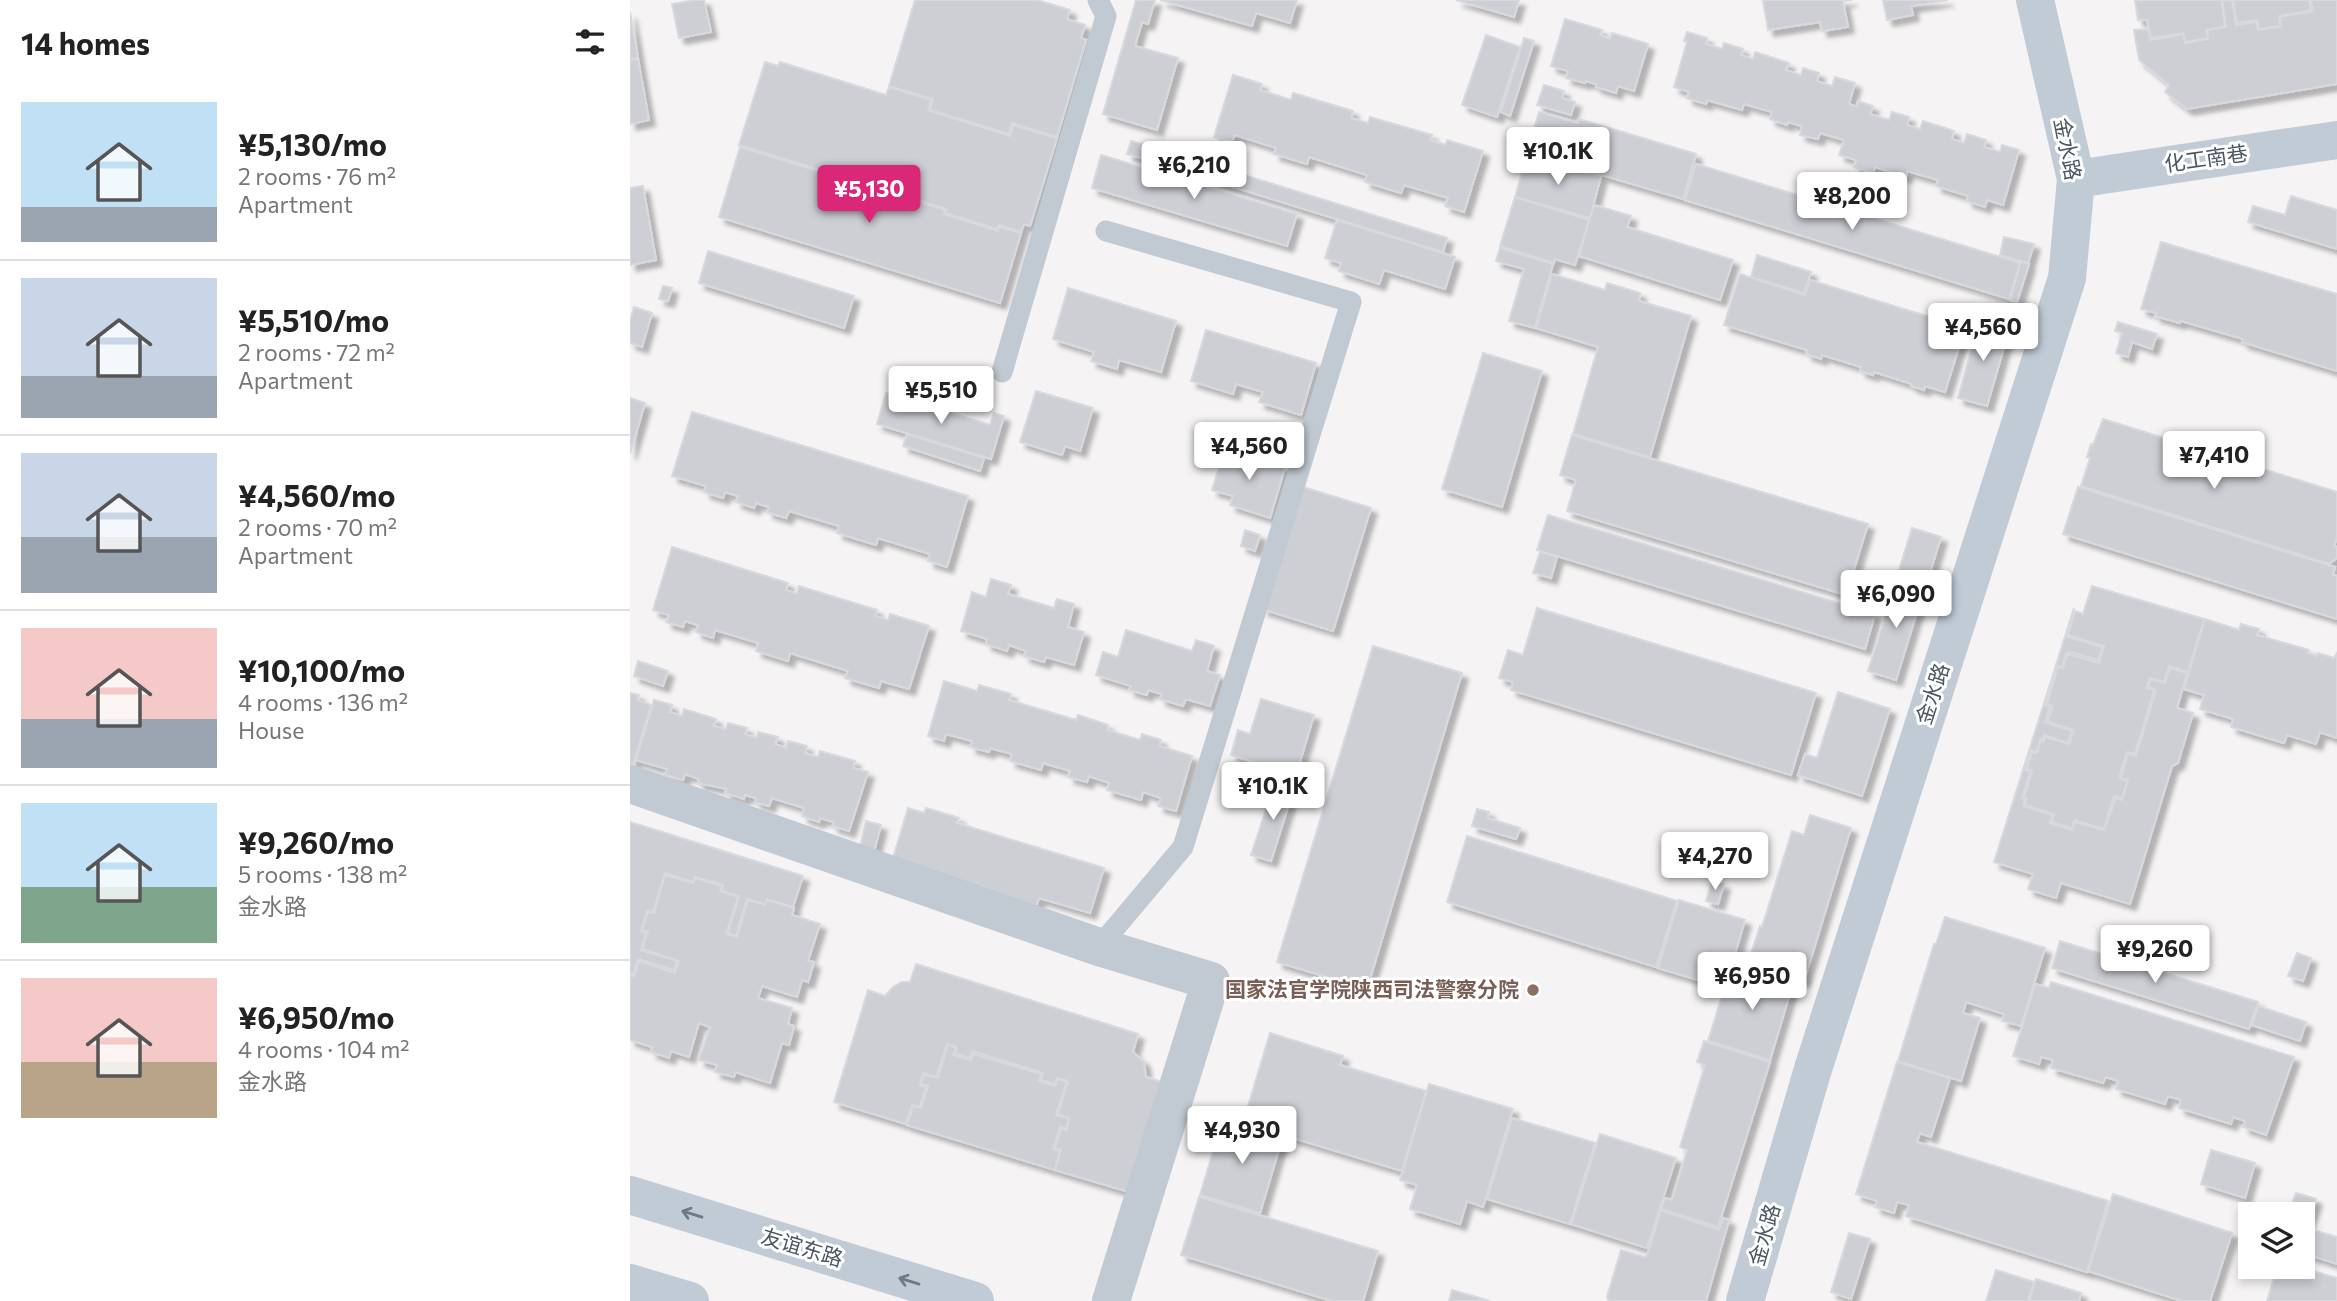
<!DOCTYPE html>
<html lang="en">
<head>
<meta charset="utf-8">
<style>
  :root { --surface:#fff; --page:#f2f2f2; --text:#222; --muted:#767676; --line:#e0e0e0; --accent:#db2777 }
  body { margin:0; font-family:Commissioner,"Noto Sans SC",sans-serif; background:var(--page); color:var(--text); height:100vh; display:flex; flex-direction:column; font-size:26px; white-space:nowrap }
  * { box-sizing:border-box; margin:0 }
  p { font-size:23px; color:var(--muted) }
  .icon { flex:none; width:38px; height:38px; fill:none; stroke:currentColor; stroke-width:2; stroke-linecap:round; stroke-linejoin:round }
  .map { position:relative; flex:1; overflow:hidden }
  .side { display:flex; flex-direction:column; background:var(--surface); width:630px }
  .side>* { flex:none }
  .tools { position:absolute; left:1608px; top:1202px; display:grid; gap:14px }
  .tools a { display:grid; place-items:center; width:77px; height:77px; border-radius:0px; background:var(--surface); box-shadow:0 4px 10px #0003; font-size:35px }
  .price { position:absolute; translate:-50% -60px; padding:0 16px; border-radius:7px; background:#fff; color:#222; font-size:23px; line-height:46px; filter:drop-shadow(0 2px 4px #0008) }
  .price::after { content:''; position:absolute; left:50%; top:42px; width:21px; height:16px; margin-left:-10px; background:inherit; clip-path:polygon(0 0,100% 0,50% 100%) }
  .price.on { background:var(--accent); color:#fff }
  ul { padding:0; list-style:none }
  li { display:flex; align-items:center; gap:21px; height:175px; padding:0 21px }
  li+li { border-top:2px solid var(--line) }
  li span { display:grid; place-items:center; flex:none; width:196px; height:140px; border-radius:0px; color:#555 }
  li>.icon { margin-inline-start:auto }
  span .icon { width:84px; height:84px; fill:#fffc; stroke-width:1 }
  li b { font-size:30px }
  h2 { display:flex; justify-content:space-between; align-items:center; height:84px; padding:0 21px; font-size:30px }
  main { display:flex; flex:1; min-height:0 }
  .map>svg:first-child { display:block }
  .building { fill:#cdcfd5; stroke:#d7d9de; stroke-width:2; filter:url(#shadow) }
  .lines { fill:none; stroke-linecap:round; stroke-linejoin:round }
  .lane { stroke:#c1cad2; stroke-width:21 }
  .street { stroke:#c1cad2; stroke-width:38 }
  .secondary { stroke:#c1cbd6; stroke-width:38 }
  .oneway { stroke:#6e7984 }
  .education-dot { fill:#8d6e63; stroke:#fff; stroke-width:2.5 }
  .labels { text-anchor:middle; stroke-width:6; stroke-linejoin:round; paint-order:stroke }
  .street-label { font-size:21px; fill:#4a5661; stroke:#fff }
  .education-label { font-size:21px; font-weight:bold; fill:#785e54; stroke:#fff; text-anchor:end }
</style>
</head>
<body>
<main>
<section class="side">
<h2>14 homes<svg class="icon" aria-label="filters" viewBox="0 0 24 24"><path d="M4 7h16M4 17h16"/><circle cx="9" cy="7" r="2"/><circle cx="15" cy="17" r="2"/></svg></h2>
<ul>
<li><span style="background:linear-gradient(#bfe0f5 75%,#9aa5b1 0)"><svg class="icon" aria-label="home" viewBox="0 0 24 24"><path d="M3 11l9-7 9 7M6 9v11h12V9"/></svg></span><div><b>¥5,130/mo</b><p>2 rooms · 76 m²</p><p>Apartment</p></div></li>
<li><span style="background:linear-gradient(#c9d6e8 70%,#9aa5b1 0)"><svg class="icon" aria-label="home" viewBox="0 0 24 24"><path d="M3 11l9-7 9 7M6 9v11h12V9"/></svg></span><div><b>¥5,510/mo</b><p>2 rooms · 72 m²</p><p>Apartment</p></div></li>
<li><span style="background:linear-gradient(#c9d6e8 60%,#9aa5b1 0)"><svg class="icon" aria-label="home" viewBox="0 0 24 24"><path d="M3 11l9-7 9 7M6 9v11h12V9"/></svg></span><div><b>¥4,560/mo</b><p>2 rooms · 70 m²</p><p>Apartment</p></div></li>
<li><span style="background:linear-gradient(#f6c9c9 65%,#9aa5b1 0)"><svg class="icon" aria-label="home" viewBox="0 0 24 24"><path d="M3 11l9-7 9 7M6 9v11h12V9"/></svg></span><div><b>¥10,100/mo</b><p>4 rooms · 136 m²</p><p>House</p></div></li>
<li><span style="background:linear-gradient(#bfe0f5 60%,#7fa58c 0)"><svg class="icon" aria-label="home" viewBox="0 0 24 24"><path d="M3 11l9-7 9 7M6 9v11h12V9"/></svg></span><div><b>¥9,260/mo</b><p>5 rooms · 138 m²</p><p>金水路</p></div></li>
<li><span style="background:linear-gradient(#f6c9c9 60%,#b9a48a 0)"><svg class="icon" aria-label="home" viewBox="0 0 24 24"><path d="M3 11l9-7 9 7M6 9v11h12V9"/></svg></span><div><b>¥6,950/mo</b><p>4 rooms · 104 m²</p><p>金水路</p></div></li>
</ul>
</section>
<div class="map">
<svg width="1707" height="1301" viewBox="0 0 1707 1301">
  <defs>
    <filter id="shadow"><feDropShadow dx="6" dy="6" stdDeviation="2" flood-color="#0004"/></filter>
  </defs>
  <rect width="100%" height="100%" fill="#f5f3f3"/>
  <g class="building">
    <polygon points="64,0 74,0 81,32 49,38 42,4"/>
    <polygon points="285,0 407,0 440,10 437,19 455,25 451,38 456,40 427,137 382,123 379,134 300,110 303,99 259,86"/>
    <polygon points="506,0 525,0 518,24 512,22 505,46 548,58 527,130 473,114"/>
    <polygon points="530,0 667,0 660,23 626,13 622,26"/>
    <polygon points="826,0 889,0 884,17"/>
    <polygon points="1133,0 1222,0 1213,1 1218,27 1192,31 1190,22 1138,30"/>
    <polygon points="1253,0 1318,0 1281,6 1283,15 1257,20"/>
    <polygon points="1505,0 1591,0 1595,27 1576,30 1578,38 1556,42 1553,33 1521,38 1517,20 1508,20"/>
    <polygon points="1592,0 1602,0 1606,25 1626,22 1628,30 1651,27 1650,17 1683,11 1681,0 1707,0 1707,84 1557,109 1535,92 1539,85 1509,60 1504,30 1518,29 1520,40 1553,34 1555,43 1578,39 1577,30 1596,27"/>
    <polygon points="1603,0 1679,0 1681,10 1649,16 1650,26 1629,29 1627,20 1607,23"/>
    <polygon points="0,12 8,58 0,59"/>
    <polygon points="935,19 972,30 970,35 980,39 982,33 1018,44 1004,91 988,86 986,93 966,87 966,84 956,81 955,83 936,78 938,71 921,66"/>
    <polygon points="1057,32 1077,38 1076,44 1092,49 1094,43 1113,49 1111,55 1123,59 1125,52 1159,63 1156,70 1171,75 1173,68 1189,73 1187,81 1202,86 1205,77 1225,83 1219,104 1227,107 1228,101 1243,106 1240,114 1259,120 1262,112 1279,117 1277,125 1290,129 1293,121 1324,131 1322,139 1334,143 1337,134 1356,140 1354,147 1370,152 1372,145 1389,150 1373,205 1357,200 1355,207 1337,201 1338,196 1306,186 1308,180 1277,171 1276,177 1245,167 1243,173 1224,167 1226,160 1209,155 1214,140 1190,133 1188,139 1170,135 1172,126 1158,122 1157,125 1140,119 1142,112 1114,104 1112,110 1077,100 1076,104 1057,98 1059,92 1044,87 1057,42 1054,41"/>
    <polygon points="856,35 890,47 867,117 832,105"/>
    <polygon points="894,38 904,41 880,116 871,112"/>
    <polygon points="8,59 19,120 0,124 0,60"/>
    <polygon points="135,62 148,66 150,62 256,95 259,87 301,100 298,110 380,136 383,125 427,138 400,226 394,224 391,232 369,225 367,229 315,213 317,209 109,145"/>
    <polygon points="603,75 632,84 630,90 661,100 663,93 723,111 721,118 738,123 740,117 802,135 800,140 816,145 817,140 853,151 834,212 815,206 818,198 774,185 771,193 735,182 737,175 679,157 677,164 644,154 646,148 605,135 602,142 584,137"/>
    <polygon points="914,85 934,91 932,98 945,102 941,115 907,105"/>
    <polygon points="909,112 948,123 949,119 1066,154 1053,199 897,153"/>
    <polygon points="501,141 522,147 518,160 497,154"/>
    <polygon points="110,147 315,210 314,214 368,231 369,227 391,233 370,303 89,217"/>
    <polygon points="524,147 817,238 813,252 519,161"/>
    <polygon points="471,155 667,214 657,246 462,188"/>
    <polygon points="897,155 971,176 960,218 885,197"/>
    <polygon points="1066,164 1390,263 1379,299 1055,200"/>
    <polygon points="13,186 26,260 0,265 0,188"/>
    <polygon points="1661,196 1707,210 1707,249 1618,222 1623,206 1655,215"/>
    <polygon points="885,197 959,220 945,265 925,259 924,263 870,246"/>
    <polygon points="964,205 1001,216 997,227 1103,260 1090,300 949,256"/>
    <polygon points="707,220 825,257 815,289 754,270 749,284 709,271 711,263 695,258"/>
    <polygon points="1374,237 1404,244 1398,263 1370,255"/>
    <polygon points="1531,242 1707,294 1707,371 1612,342 1613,339 1551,321 1550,323 1525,316 1526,313 1511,309"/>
    <polygon points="870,248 923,264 905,328 879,321 894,269 866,261"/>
    <polygon points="78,251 224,296 214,328 69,283"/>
    <polygon points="1127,255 1181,272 1174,293 1121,277"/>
    <polygon points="1391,261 1399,264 1387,302 1380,300"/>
    <polygon points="922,274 975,290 977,283 1010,293 1009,301 1061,316 1020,457 943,434 968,347 906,328"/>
    <polygon points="1110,274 1175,295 1180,280 1335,328 1315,392 1295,386 1294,390 1281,386 1282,384 1244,372 1243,375 1230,371 1231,367 1192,355 1191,359 1176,354 1177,350 1094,325"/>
    <polygon points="33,286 42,288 38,301 29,299"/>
    <polygon points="438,288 546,321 531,372 489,360 487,369 461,361 464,352 423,339"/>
    <polygon points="4,307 22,313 12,347 0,343 0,321"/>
    <polygon points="1349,321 1379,330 1357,406 1328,398"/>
    <polygon points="1488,322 1527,334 1522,349 1502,342 1498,357 1486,353 1492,333 1485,331"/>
    <polygon points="576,330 686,363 671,415 629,402 633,392 606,384 603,394 561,381"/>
    <polygon points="853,353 912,371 872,507 812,489"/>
    <polygon points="406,391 463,408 450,451 435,446 432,455 390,442"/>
    <polygon points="256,393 360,425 364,413 374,416 361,459 247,424"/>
    <polygon points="0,398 15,403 0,454"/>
    <polygon points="62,412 338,496 317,567 298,561 300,554 248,538 246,545 207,533 209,526 159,511 156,518 137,512 139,507 126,503 124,508 106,502 108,496 95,492 93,498 74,492 76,486 42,476"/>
    <polygon points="1473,419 1707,492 1707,538 1704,546 1707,547 1707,558 1699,564 1451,486 1460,458 1457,457 1461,444 1463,445"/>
    <polygon points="277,434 354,458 350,471 273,446"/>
    <polygon points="942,435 1238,524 1216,595 937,511 946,480 930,475"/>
    <polygon points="595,448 655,467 640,518 600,505 603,496 582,490"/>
    <polygon points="670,486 741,508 703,631 632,609"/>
    <polygon points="1448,487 1705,567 1703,575 1707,576 1707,619 1433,534"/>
    <polygon points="918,515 1245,614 1235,649 907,550"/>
    <polygon points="1282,528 1311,537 1295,589 1266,580"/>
    <polygon points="615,530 630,535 625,551 611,546"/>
    <polygon points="42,547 158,583 156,590 167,594 169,586 247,610 245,616 258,620 260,614 299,626 279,689 251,681 249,688 215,678 218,671 160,653 158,661 126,651 128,643 85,630 83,638 66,632 68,625 55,621 53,627 36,622 39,615 23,610"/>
    <polygon points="910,552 927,557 921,578 903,573"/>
    <polygon points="361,579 381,585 378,594 424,608 427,599 444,604 438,627 454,632 444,665 416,657 414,662 394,656 396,651 379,645 377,651 356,644 357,639 331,631 342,592 356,597"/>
    <polygon points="1266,581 1294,589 1266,680 1238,671"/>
    <polygon points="1462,586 1574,619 1558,672 1539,666 1534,682 1520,678 1517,688 1524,690 1505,754 1497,752 1489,778 1497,781 1492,798 1484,796 1474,829 1444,820 1442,828 1422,822 1424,814 1395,805 1397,798 1394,798 1402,771 1397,769 1402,752 1407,753 1411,740 1414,741 1415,737 1439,744 1444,730 1418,722 1423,706 1417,704 1428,667 1433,668 1438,654 1469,663 1474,646 1438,635 1445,611 1453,614"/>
    <polygon points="907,608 1186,693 1161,775 881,690 883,682 869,678 878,650 893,655"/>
    <polygon points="1444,608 1436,636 1472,647 1468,660 1441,652 1436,654 1432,667 1427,665 1415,705 1420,707 1415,722 1442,731 1438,743 1414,735 1413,739 1411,738 1406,752 1401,750 1395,770 1400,772 1392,798 1395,799 1393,806 1422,815 1420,823 1442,830 1445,822 1474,830 1486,798 1492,800 1498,780 1491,778 1498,754 1506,756 1526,690 1518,687 1521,679 1535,683 1540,668 1557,673 1547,708 1563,713 1548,763 1542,766 1500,904 1431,883 1426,898 1398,889 1403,874 1364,862"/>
    <polygon points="1575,619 1609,630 1611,624 1629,629 1627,635 1679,650 1678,653 1687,656 1688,653 1704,658 1707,653 1707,738 1690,732 1686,744 1657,735 1654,743 1601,727 1603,719 1570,709 1574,695 1554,689"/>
    <polygon points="496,630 562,651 566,640 584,646 577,671 590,675 580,706 556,699 553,706 530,699 532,694 518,690 517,695 499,690 501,686 466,675 473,652 488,657"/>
    <polygon points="743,646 832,673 737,989 647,962"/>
    <polygon points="8,661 38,671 33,686 4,676"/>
    <polygon points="314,681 347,691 349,685 381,694 379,700 446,720 448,715 478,725 477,730 510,740 512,734 531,740 529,746 562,756 546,811 528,806 531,798 513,792 511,800 477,790 479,783 459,776 457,782 438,777 440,771 413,763 411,770 380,761 382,754 360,748 359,752 340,747 342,741 316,734 314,741 298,736"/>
    <polygon points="1208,692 1260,709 1232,796 1168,775 1175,754 1187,758"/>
    <polygon points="0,693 9,695 7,700 21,705 3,765 0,764"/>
    <polygon points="631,699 684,715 666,775 601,755 608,730 620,734"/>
    <polygon points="24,700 42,705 40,712 52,716 54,709 86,719 84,726 96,729 98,723 117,728 115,734 127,738 128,732 148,737 145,744 156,748 158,741 177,746 175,753 188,757 190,751 225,761 223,768 238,772 219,831 202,826 204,822 190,818 189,822 172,816 174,808 142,798 139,806 125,802 126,798 115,795 114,799 95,793 97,789 68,783 69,779 55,774 53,780 35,775 37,769 6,760"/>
    <polygon points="645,782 664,788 641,861 621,855"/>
    <polygon points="278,808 294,813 296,808 329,818 327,823 474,868 460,913 409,898 404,915 259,871"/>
    <polygon points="847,809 859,812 857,818 890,828 886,839 842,826"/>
    <polygon points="1180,815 1221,828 1174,981 1118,964 1130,926 1132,927 1162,831 1174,835"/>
    <polygon points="236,821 251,825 242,859 228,856"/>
    <polygon points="0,822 173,876 163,907 137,899 135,904 117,899 106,936 98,933 109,896 92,891 93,885 65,877 63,882 35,873 23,912 17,910 11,931 16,933 11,950 47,961 44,970 8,959 3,975 0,974"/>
    <polygon points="837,836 1047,901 1026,967 817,902"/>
    <polygon points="35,875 63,883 65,878 92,886 90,891 108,897 96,934 107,937 118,900 135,905 137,900 164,908 162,915 190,924 178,961 184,962 178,982 172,980 167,997 132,986 128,998 162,1008 158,1024 164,1026 159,1045 152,1043 140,1083 105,1072 104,1077 85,1072 87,1065 69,1060 80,1027 69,1023 59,1057 41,1051 39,1058 21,1052 22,1047 0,1040 0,976 4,977 9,961 45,973 49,961 12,949 18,932 12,930 18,912 24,913"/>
    <polygon points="1082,881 1094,884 1088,904 1076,901"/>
    <polygon points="1049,900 1115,920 1095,988 1028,968"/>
    <polygon points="1315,917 1415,948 1391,1026 1372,1021 1374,1014 1336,1002 1333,1013 1350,1018 1331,1081 1268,1061 1304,944 1306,944"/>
    <polygon points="1430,941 1628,1002 1619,1029 1422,968"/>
    <polygon points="1667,953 1681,958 1673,981 1658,976"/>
    <polygon points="286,964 508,1034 503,1052 514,1062 516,1077 535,1083 499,1192 425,1170 431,1150 425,1148 431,1128 437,1130 439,1118 428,1114 438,1081 427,1078 424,1084 411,1080 413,1073 342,1051 340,1058 325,1053 327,1047 317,1044 306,1077 293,1073 290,1085 296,1087 290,1107 282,1105 276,1124 204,1102 238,990 255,996 263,987 272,982 280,982"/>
    <polygon points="1116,965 1164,980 1140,1060 1078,1041 1094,989 1100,991 1106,970 1114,972"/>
    <polygon points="1421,982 1664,1057 1636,1135 1613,1127 1615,1121 1603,1117 1601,1124 1549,1108 1551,1100 1538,1096 1535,1104 1486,1089 1488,1081 1476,1077 1473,1083 1421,1068 1423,1060 1411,1057 1409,1064 1383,1056 1405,984 1419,988"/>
    <polygon points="1628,1006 1676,1022 1670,1041 1622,1025"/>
    <polygon points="640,1033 713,1056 710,1065 796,1091 772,1171 613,1123"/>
    <polygon points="1074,1041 1140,1062 1088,1227 1031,1209 1035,1198 1042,1200 1057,1150 1050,1147 1075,1065 1067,1062"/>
    <polygon points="318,1045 326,1048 323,1055 341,1060 343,1054 411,1074 409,1081 425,1086 427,1079 437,1081 426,1115 439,1118 436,1128 430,1127 423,1149 430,1151 425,1170 277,1125 283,1106 291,1108 298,1086 291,1084 294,1075 308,1078"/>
    <polygon points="1267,1062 1320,1078 1301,1137 1290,1133 1287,1142 1478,1201 1457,1272 1276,1216 1279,1205 1267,1202 1264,1213 1245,1207 1247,1201 1226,1194"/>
    <polygon points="799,1084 883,1109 853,1207 837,1201 830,1224 780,1209 787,1185 770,1180"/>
    <polygon points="593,1118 653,1136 630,1213 570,1195"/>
    <polygon points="882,1118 965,1143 940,1224 857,1199"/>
    <polygon points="970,1134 1046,1158 1017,1248 941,1224"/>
    <polygon points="1581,1150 1625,1163 1615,1198 1571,1184"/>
    <polygon points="1666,1193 1686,1199 1676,1227 1673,1226 1673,1214 1658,1214"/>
    <polygon points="1483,1194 1602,1233 1580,1301 1552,1301 1458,1271"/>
    <polygon points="569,1197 748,1251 733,1301 702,1301 551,1255"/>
    <polygon points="1031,1210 1089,1230 1093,1218 1099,1220 1076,1301 979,1301 977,1297 991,1250 1015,1257 1018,1253"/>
    <polygon points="1673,1227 1707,1237 1707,1264 1673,1253"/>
    <polygon points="1219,1233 1240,1239 1221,1299 1201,1292"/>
    <polygon points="1647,1267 1669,1267 1707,1278 1707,1301 1637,1301"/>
    <polygon points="1366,1270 1404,1282 1398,1301 1356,1301"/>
    <polygon points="1406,1279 1451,1293 1449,1301 1399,1301"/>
    <polygon points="822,1290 860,1301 819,1301"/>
  </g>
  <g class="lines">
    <g class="lane">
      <polyline points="372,372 476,16 468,0"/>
      <polyline points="469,947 553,847 721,302 476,231"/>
    </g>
    <polyline class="street" points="0,784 469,947 581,981 481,1301"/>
    <g class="secondary">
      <polyline points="1446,179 1707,140"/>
      <polyline points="0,1195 345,1301"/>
      <polyline points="0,1283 60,1301"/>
      <polyline points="1115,1301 1183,1069 1437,278 1446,179 1405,0"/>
    </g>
  </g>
  <defs><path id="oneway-shaft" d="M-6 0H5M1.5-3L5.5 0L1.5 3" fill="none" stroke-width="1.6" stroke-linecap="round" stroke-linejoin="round" transform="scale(1.75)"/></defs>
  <g class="oneway">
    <use href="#oneway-shaft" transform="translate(62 1214) rotate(-163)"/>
    <use href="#oneway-shaft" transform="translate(279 1281) rotate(-163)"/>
  </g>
  <circle class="education-dot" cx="903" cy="990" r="7"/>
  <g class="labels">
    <g class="street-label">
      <text transform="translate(1437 149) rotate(79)" y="7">金水路</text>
      <text transform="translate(1576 159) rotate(-8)" y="7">化工南巷</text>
      <text transform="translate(1303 694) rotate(-72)" y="7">金水路</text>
      <text transform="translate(1135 1235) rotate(-74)" y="7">金水路</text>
      <text transform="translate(172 1248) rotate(17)" y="7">友谊东路</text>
    </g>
    <g class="education-label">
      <text x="889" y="997">国家法官学院陕西司法警察分院</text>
    </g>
  </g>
</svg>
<div class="tools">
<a><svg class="icon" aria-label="layers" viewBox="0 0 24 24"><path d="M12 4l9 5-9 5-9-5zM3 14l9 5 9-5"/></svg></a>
</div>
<b class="price" style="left:928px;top:187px">¥10.1K</b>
<b class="price" style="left:564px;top:201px">¥6,210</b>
<b class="price on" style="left:239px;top:225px">¥5,130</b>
<b class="price" style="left:1222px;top:232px">¥8,200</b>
<b class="price" style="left:1353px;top:363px">¥4,560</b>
<b class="price" style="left:311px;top:426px">¥5,510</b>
<b class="price" style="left:619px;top:482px">¥4,560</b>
<b class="price" style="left:1584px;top:491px">¥7,410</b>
<b class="price" style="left:1266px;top:630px">¥6,090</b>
<b class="price" style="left:643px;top:822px">¥10.1K</b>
<b class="price" style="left:1085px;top:892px">¥4,270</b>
<b class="price" style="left:1525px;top:985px">¥9,260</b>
<b class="price" style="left:1122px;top:1012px">¥6,950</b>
<b class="price" style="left:612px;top:1166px">¥4,930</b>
</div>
</main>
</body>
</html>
